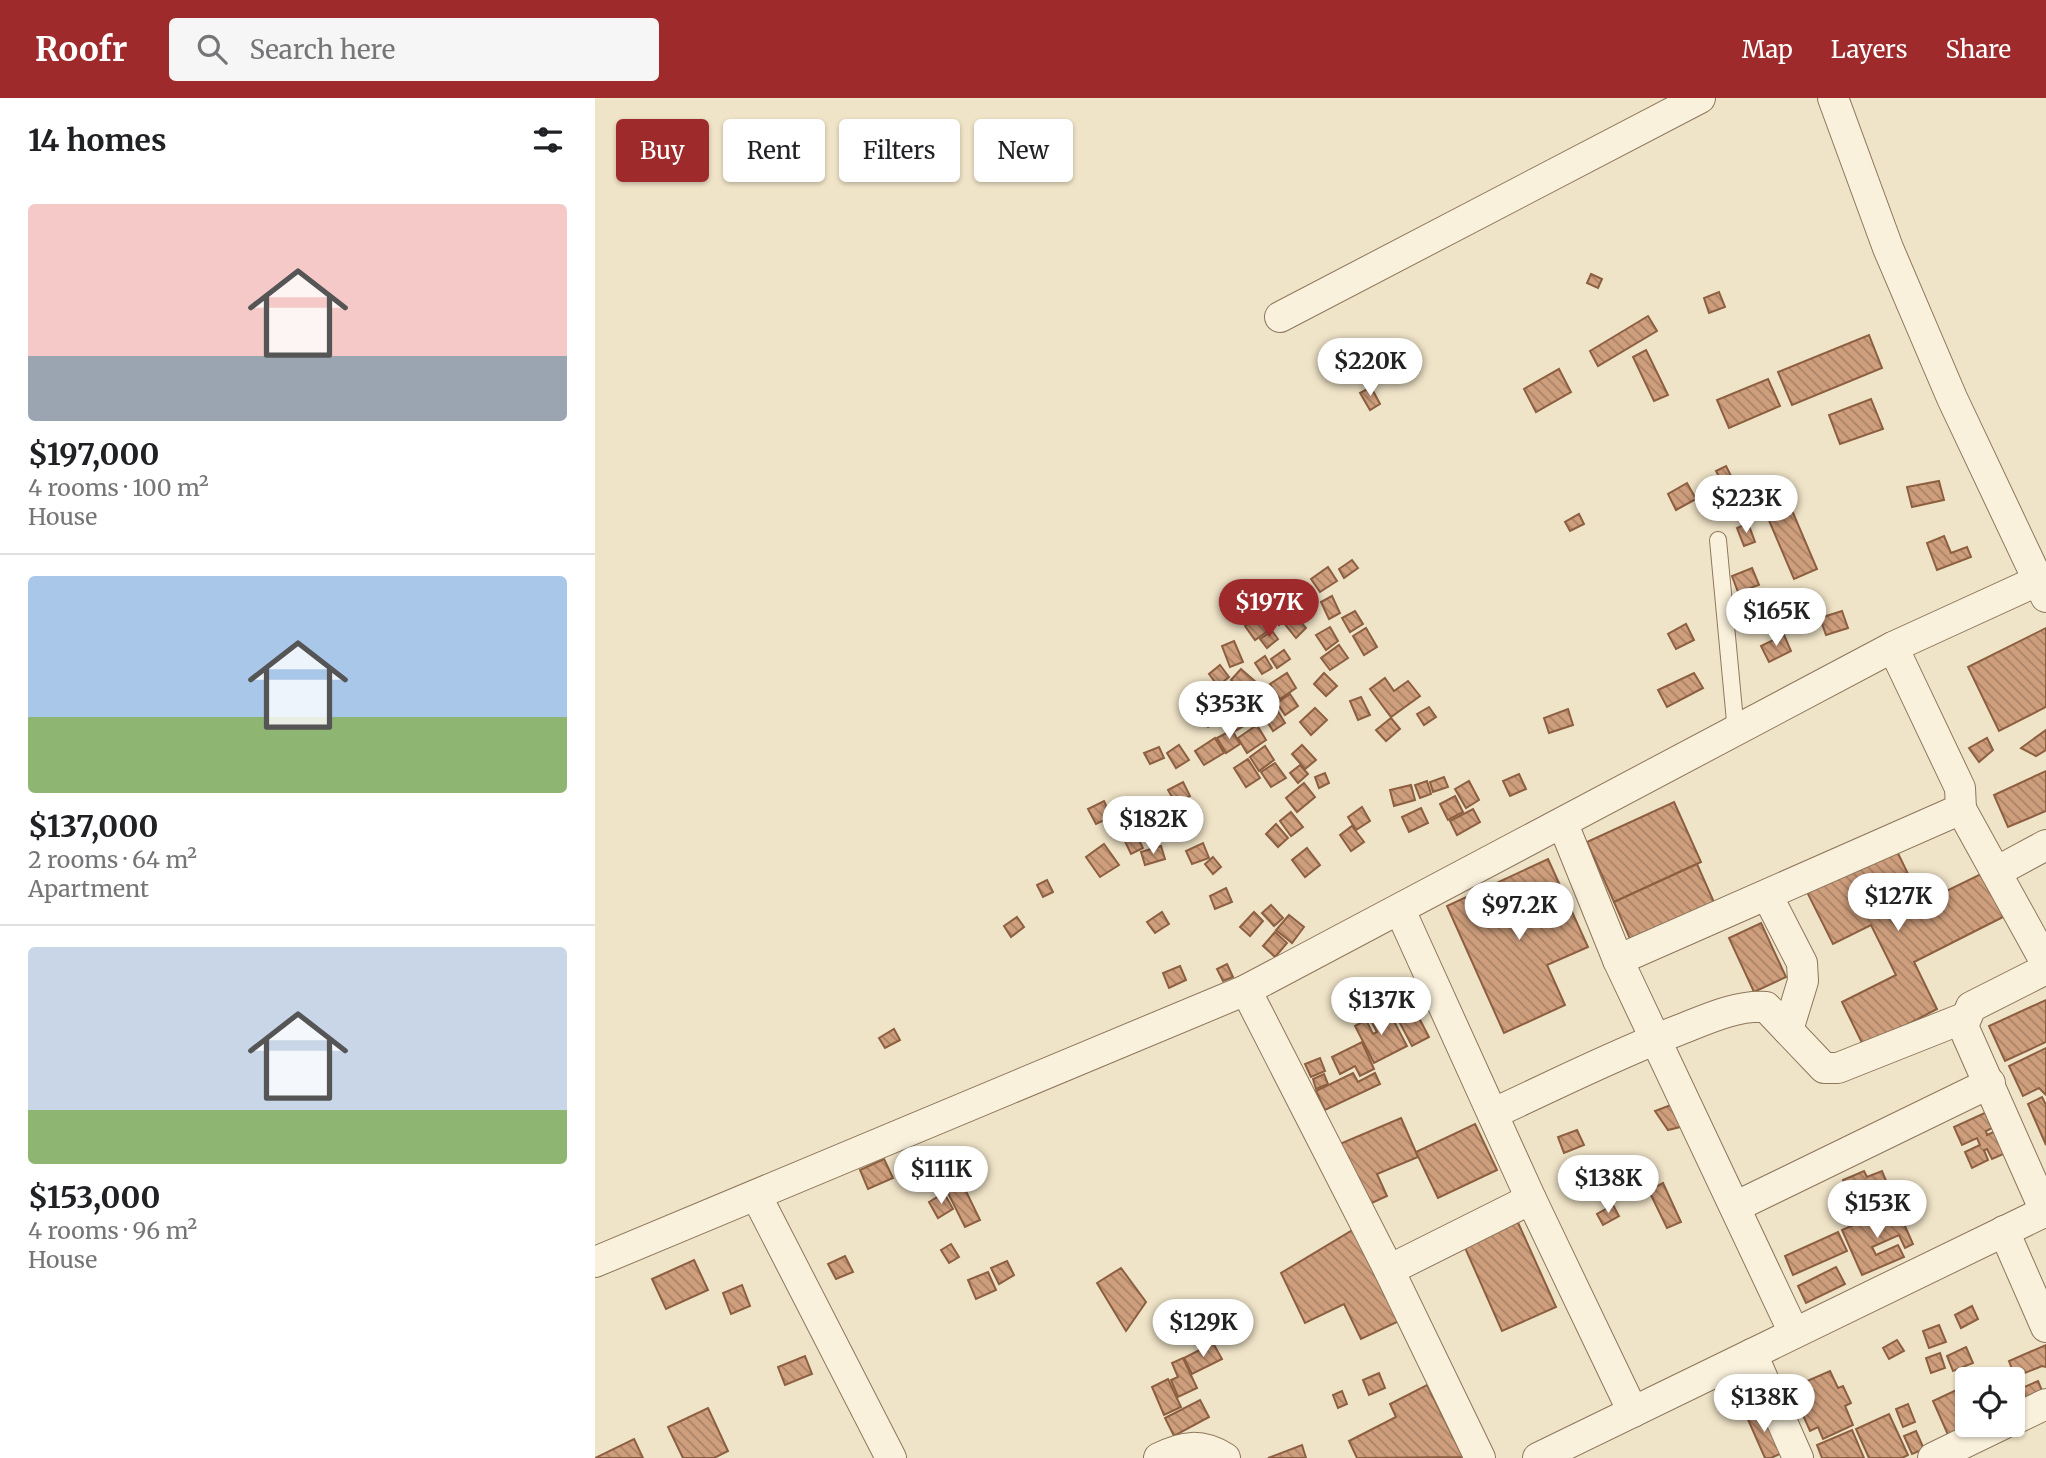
<!DOCTYPE html>
<html lang="en">
<head>
<meta charset="utf-8">
<style>
  :root { --surface:#fff; --page:#f6f6f6; --text:#202124; --muted:#757577; --line:#e0e0e0; --accent:#9e2a2b }
  body { margin:0; font-family:Merriweather,serif; background:var(--page); color:var(--text); height:100vh; display:flex; flex-direction:column; font-size:26px; white-space:nowrap }
  * { box-sizing:border-box; margin:0 }
  p { font-size:23px; color:var(--muted) }
  .icon { flex:none; width:38px; height:38px; fill:none; stroke:currentColor; stroke-width:2; stroke-linecap:round; stroke-linejoin:round }
  .map { position:relative; flex:1; overflow:hidden }
  .drawer { display:flex; flex-direction:column; background:var(--surface); width:595px }
  .drawer>* { flex:none }
  .guide { position:absolute; left:21px; top:21px; width:665px; height:63px; display:flex; gap:14px }
  .tools { position:absolute; left:1360px; top:1269px; display:grid; gap:14px }
  .tools a { display:grid; place-items:center; width:70px; height:70px; border-radius:7px; background:var(--surface); box-shadow:0 2px 5px #0004; font-size:35px }
  .price { position:absolute; translate:-50% -60px; padding:0 16px; border-radius:24px; background:#fff; color:#222; font-size:23px; line-height:46px; filter:drop-shadow(0 2px 4px #0008) }
  .price::after { content:''; position:absolute; left:50%; top:42px; width:21px; height:16px; margin-left:-10px; background:inherit; clip-path:polygon(0 0,100% 0,50% 100%) }
  .price.on { background:var(--accent); color:#fff }
  ul { padding:0; list-style:none }
  li { display:grid; align-content:center; gap:14px; height:371px; padding:0 28px }
  li+li { border-top:2px solid var(--line) }
  li span { display:grid; place-items:center; height:217px; border-radius:7px; color:#555 }
  li>.icon { margin-inline-start:auto }
  span .icon { width:126px; height:126px; fill:#fffc; stroke-width:1 }
  li b { font-size:30px }
  h2 { display:flex; justify-content:space-between; align-items:center; height:84px; padding:0 28px; font-size:30px }
  .pill { padding:0 24px; border-radius:7px; background:var(--surface); box-shadow:0 2px 5px #0004; font-size:24px; line-height:63px }
  .pill.on { background:var(--accent); color:#fff }
  header { display:flex; align-items:center; gap:42px; box-sizing:border-box; height:98px; padding:0 35px; background:var(--accent); color:#fff }
  header strong { font-size:33px }
  nav { display:flex; gap:38px; margin-inline-start:auto; font-size:24px }
  .search { width:490px; height:63px; background:var(--page); display:flex; align-items:center; gap:18px; box-sizing:border-box; padding:0 24px; border-radius:7px; color:var(--muted); font-size:26px }
  main { display:flex; flex:1; min-height:0 }
  .map>svg:first-child { display:block }
  .building { fill:url(#building-back-hatch); stroke:#8d5f41; stroke-width:2 }
  .lines { fill:none; stroke-linecap:round; stroke-linejoin:round }
  .lane-casing { stroke:#8d765c; stroke-width:18 }
  .street-casing { stroke:#8d765c; stroke-width:32 }
  .lane { stroke:#faf1dc; stroke-width:16 }
  .street { stroke:#faf1dc; stroke-width:30 }
</style>
</head>
<body>
<header>
<strong>Roofr</strong>
<div class="search"><svg class="icon" aria-label="search" viewBox="0 0 24 24"><circle cx="10" cy="10" r="6"/><path d="M15 15l6 6"/></svg>Search here</div>
<nav><a>Map</a><a>Layers</a><a>Share</a></nav>
</header>
<main>
<section class="drawer">
<h2>14 homes<svg class="icon" aria-label="filters" viewBox="0 0 24 24"><path d="M4 7h16M4 17h16"/><circle cx="9" cy="7" r="2"/><circle cx="15" cy="17" r="2"/></svg></h2>
<ul>
<li><span style="background:linear-gradient(#f6c9c9 70%,#9aa5b1 0)"><svg class="icon" aria-label="home" viewBox="0 0 24 24"><path d="M3 11l9-7 9 7M6 9v11h12V9"/></svg></span><div><b>$197,000</b><p>4 rooms · 100 m²</p><p>House</p></div></li>
<li><span style="background:linear-gradient(#a9c7e8 65%,#8fb573 0)"><svg class="icon" aria-label="home" viewBox="0 0 24 24"><path d="M3 11l9-7 9 7M6 9v11h12V9"/></svg></span><div><b>$137,000</b><p>2 rooms · 64 m²</p><p>Apartment</p></div></li>
<li><span style="background:linear-gradient(#c9d6e8 75%,#8fb573 0)"><svg class="icon" aria-label="home" viewBox="0 0 24 24"><path d="M3 11l9-7 9 7M6 9v11h12V9"/></svg></span><div><b>$153,000</b><p>4 rooms · 96 m²</p><p>House</p></div></li>
</ul>
</section>
<div class="map">
<svg width="1451" height="1360" viewBox="0 0 1451 1360">
  <defs>
    <pattern id="building-back-hatch" width="6" height="6" patternUnits="userSpaceOnUse" patternTransform="scale(1.75)"><rect width="6" height="6" fill="#cf9f7d"/><path d="M-1 5l2 2M0 0l6 6M5-1l2 2" fill="none" stroke="#a98266"/></pattern>
  </defs>
  <rect width="100%" height="100%" fill="#f0e4c8"/>
  <g class="building">
    <polygon points="996,176 1007,181 1003,190 992,185"/>
    <polygon points="1124,194 1130,209 1114,215 1109,200"/>
    <polygon points="1053,218 1062,233 1003,268 995,253"/>
    <polygon points="1274,237 1287,270 1197,307 1183,274"/>
    <polygon points="1051,252 1073,297 1059,303 1038,259"/>
    <polygon points="964,271 976,294 941,314 929,291"/>
    <polygon points="1173,281 1185,308 1134,330 1122,302"/>
    <polygon points="776,289 785,306 775,312 765,295"/>
    <polygon points="1276,301 1288,331 1245,346 1234,317"/>
    <polygon points="1131,368 1140,386 1130,390 1121,373"/>
    <polygon points="1344,383 1349,402 1317,409 1312,389"/>
    <polygon points="1092,385 1101,401 1081,412 1073,396"/>
    <polygon points="1187,389 1222,471 1199,481 1164,399"/>
    <polygon points="984,416 989,426 975,433 970,424"/>
    <polygon points="1153,425 1160,444 1149,448 1142,430"/>
    <polygon points="1349,438 1356,455 1372,449 1376,459 1342,472 1332,445"/>
    <polygon points="757,462 763,470 749,480 744,471"/>
    <polygon points="733,469 742,483 725,494 716,481"/>
    <polygon points="1157,470 1164,487 1143,494 1137,478"/>
    <polygon points="737,498 745,515 734,521 726,504"/>
    <polygon points="683,499 697,515 684,527 669,511"/>
    <polygon points="760,513 768,526 755,534 747,520"/>
    <polygon points="1247,513 1253,530 1231,537 1225,520"/>
    <polygon points="699,516 711,530 701,540 689,525"/>
    <polygon points="664,519 673,533 660,542 650,528"/>
    <polygon points="1091,526 1099,542 1081,551 1073,536"/>
    <polygon points="735,529 743,543 731,552 721,537"/>
    <polygon points="771,530 782,549 769,557 758,538"/>
    <polygon points="1451,530 1451,609 1404,633 1373,569"/>
    <polygon points="677,533 683,541 672,550 665,541"/>
    <polygon points="1189,537 1196,553 1174,564 1166,548"/>
    <polygon points="639,543 648,564 635,569 627,548"/>
    <polygon points="744,547 753,560 735,572 726,560"/>
    <polygon points="689,552 695,561 682,570 676,561"/>
    <polygon points="670,558 677,570 667,576 660,565"/>
    <polygon points="625,567 634,579 623,588 614,576"/>
    <polygon points="646,571 662,585 652,596 636,582"/>
    <polygon points="692,575 701,590 685,601 675,586"/>
    <polygon points="729,575 742,588 731,598 719,586"/>
    <polygon points="1099,575 1108,590 1072,609 1063,592"/>
    <polygon points="790,580 799,593 813,583 825,598 796,619 775,591"/>
    <polygon points="695,596 703,608 690,617 682,605"/>
    <polygon points="766,599 775,617 763,622 755,603"/>
    <polygon points="620,607 628,621 613,629 606,615"/>
    <polygon points="834,609 841,619 829,627 822,616"/>
    <polygon points="720,610 732,622 716,637 705,624"/>
    <polygon points="973,611 978,627 954,635 949,620"/>
    <polygon points="646,612 654,625 640,633 633,620"/>
    <polygon points="682,612 690,625 678,633 670,620"/>
    <polygon points="796,620 805,631 791,643 781,632"/>
    <polygon points="662,627 671,642 652,655 643,640"/>
    <polygon points="637,632 645,646 631,655 622,640"/>
    <polygon points="1451,632 1451,652 1441,658 1426,650"/>
    <polygon points="620,640 629,655 609,667 600,653"/>
    <polygon points="1392,640 1398,652 1384,664 1374,650"/>
    <polygon points="584,647 594,662 581,670 572,655"/>
    <polygon points="707,647 721,662 710,671 697,656"/>
    <polygon points="670,648 679,662 664,673 655,659"/>
    <polygon points="564,649 569,660 555,666 549,655"/>
    <polygon points="653,661 665,680 651,689 639,670"/>
    <polygon points="680,665 691,680 676,689 666,674"/>
    <polygon points="705,667 713,676 703,685 695,675"/>
    <polygon points="1451,673 1451,713 1413,729 1399,697"/>
    <polygon points="730,675 734,685 724,690 720,679"/>
    <polygon points="924,676 931,691 915,698 908,683"/>
    <polygon points="849,679 853,689 838,694 835,684"/>
    <polygon points="832,683 836,696 825,700 820,687"/>
    <polygon points="874,683 884,702 871,710 860,691"/>
    <polygon points="588,684 595,698 581,706 573,692"/>
    <polygon points="709,685 720,699 702,714 691,700"/>
    <polygon points="816,687 820,702 799,708 795,692"/>
    <polygon points="860,698 868,714 853,722 845,706"/>
    <polygon points="509,703 516,719 501,726 493,711"/>
    <polygon points="1079,704 1106,764 1019,804 992,744"/>
    <polygon points="555,709 561,725 540,731 535,715"/>
    <polygon points="767,709 775,723 761,732 753,719"/>
    <polygon points="826,710 833,725 814,734 807,719"/>
    <polygon points="878,711 885,724 862,737 855,723"/>
    <polygon points="696,714 708,729 696,738 685,723"/>
    <polygon points="681,726 693,740 683,749 671,736"/>
    <polygon points="757,728 769,744 756,753 745,737"/>
    <polygon points="538,731 548,750 536,756 527,737"/>
    <polygon points="608,745 614,760 597,766 591,753"/>
    <polygon points="509,746 524,767 505,779 491,759"/>
    <polygon points="1299,747 1327,805 1388,775 1410,818 1319,864 1342,911 1269,949 1247,904 1301,877 1276,827 1238,846 1211,792"/>
    <polygon points="566,748 570,761 550,767 546,754"/>
    <polygon points="712,750 725,767 710,779 697,762"/>
    <polygon points="618,759 626,769 618,776 610,766"/>
    <polygon points="953,761 993,849 952,867 970,907 909,935 852,808"/>
    <polygon points="1102,766 1122,811 1039,850 1019,804"/>
    <polygon points="452,782 458,794 448,799 442,787"/>
    <polygon points="631,790 637,804 620,811 615,798"/>
    <polygon points="676,807 688,820 679,828 667,815"/>
    <polygon points="567,814 574,826 560,835 552,824"/>
    <polygon points="659,814 668,823 655,838 645,829"/>
    <polygon points="694,817 709,829 697,845 681,832"/>
    <polygon points="422,819 429,829 416,839 409,828"/>
    <polygon points="1166,825 1191,879 1159,894 1134,840"/>
    <polygon points="680,834 692,845 680,859 668,848"/>
    <polygon points="632,866 638,879 628,883 622,871"/>
    <polygon points="585,868 591,882 574,890 568,875"/>
    <polygon points="813,899 834,939 817,948 796,908"/>
    <polygon points="1451,902 1451,944 1410,963 1394,928"/>
    <polygon points="793,912 812,948 779,965 760,928 771,922 778,936 782,934 775,921"/>
    <polygon points="299,931 305,942 290,950 284,940"/>
    <polygon points="767,944 779,971 765,978 760,968 745,976 737,959"/>
    <polygon points="1451,950 1451,997 1444,990 1428,998 1414,968"/>
    <polygon points="725,960 730,973 716,979 710,966"/>
    <polygon points="758,975 763,984 780,975 785,986 730,1012 721,993"/>
    <polygon points="729,976 733,986 721,991 718,981"/>
    <polygon points="1447,999 1451,1007 1451,1047 1433,1006"/>
    <polygon points="1076,1007 1089,1028 1073,1032 1060,1013"/>
    <polygon points="1394,1013 1401,1028 1391,1033 1392,1037 1403,1032 1413,1054 1397,1061 1392,1051 1389,1052 1393,1062 1377,1070 1370,1054 1385,1047 1382,1040 1367,1047 1359,1029"/>
    <polygon points="806,1020 823,1059 782,1076 792,1098 766,1110 740,1048"/>
    <polygon points="880,1026 902,1072 843,1100 821,1054"/>
    <polygon points="982,1032 989,1047 969,1055 963,1039"/>
    <polygon points="289,1061 298,1080 273,1091 265,1072"/>
    <polygon points="1269,1073 1272,1079 1287,1073 1299,1102 1264,1118 1248,1082"/>
    <polygon points="367,1085 385,1122 370,1129 352,1093"/>
    <polygon points="1068,1085 1086,1124 1072,1130 1054,1093"/>
    <polygon points="349,1095 358,1111 343,1120 334,1104"/>
    <polygon points="1018,1107 1024,1118 1008,1127 1002,1116"/>
    <polygon points="1301,1108 1318,1146 1310,1150 1304,1137 1277,1149 1281,1157 1303,1147 1309,1159 1267,1177 1247,1132"/>
    <polygon points="920,1118 961,1209 907,1233 867,1143"/>
    <polygon points="761,1130 804,1223 766,1241 749,1206 710,1225 686,1175"/>
    <polygon points="1243,1134 1252,1153 1198,1177 1190,1158"/>
    <polygon points="356,1146 364,1159 354,1165 346,1152"/>
    <polygon points="250,1158 258,1174 241,1181 233,1166"/>
    <polygon points="99,1162 113,1192 71,1211 57,1181"/>
    <polygon points="412,1163 419,1177 404,1186 396,1170"/>
    <polygon points="1241,1169 1250,1186 1211,1205 1203,1188"/>
    <polygon points="526,1170 551,1204 531,1233 502,1185"/>
    <polygon points="393,1174 401,1192 381,1201 373,1182"/>
    <polygon points="147,1187 155,1208 136,1216 128,1195"/>
    <polygon points="1377,1208 1383,1221 1366,1230 1360,1217"/>
    <polygon points="585,1220 590,1231 577,1237 572,1226"/>
    <polygon points="1344,1227 1351,1244 1334,1250 1328,1233"/>
    <polygon points="1302,1242 1309,1253 1294,1261 1288,1250"/>
    <polygon points="618,1245 627,1261 597,1276 589,1260"/>
    <polygon points="1451,1247 1451,1269 1447,1268 1420,1279 1414,1263"/>
    <polygon points="1371,1249 1378,1265 1358,1273 1352,1258"/>
    <polygon points="1345,1255 1350,1270 1336,1275 1331,1260"/>
    <polygon points="210,1258 217,1276 190,1287 183,1269"/>
    <polygon points="588,1260 602,1290 583,1299 576,1282 583,1279 577,1265"/>
    <polygon points="1235,1273 1243,1290 1248,1288 1256,1305 1250,1308 1258,1327 1228,1341 1223,1329 1215,1333 1196,1290"/>
    <polygon points="784,1275 790,1290 774,1297 768,1282"/>
    <polygon points="573,1281 586,1309 569,1317 557,1289"/>
    <polygon points="1443,1283 1450,1300 1434,1307 1427,1290"/>
    <polygon points="832,1287 868,1359 762,1360 754,1343 801,1319 795,1306"/>
    <polygon points="1372,1287 1372,1326 1390,1326 1358,1348 1338,1303"/>
    <polygon points="747,1293 752,1306 743,1310 738,1297"/>
    <polygon points="605,1302 614,1319 579,1338 570,1320"/>
    <polygon points="1313,1306 1320,1324 1308,1329 1301,1311"/>
    <polygon points="113,1310 133,1353 119,1360 88,1360 73,1329"/>
    <polygon points="1167,1310 1187,1355 1176,1360 1170,1360 1151,1317"/>
    <polygon points="1294,1316 1313,1357 1307,1360 1274,1360 1261,1331"/>
    <polygon points="1257,1332 1269,1360 1227,1360 1222,1347"/>
    <polygon points="1321,1333 1329,1351 1317,1356 1309,1338"/>
    <polygon points="39,1341 48,1360 0,1360"/>
    <polygon points="707,1347 711,1360 673,1360"/>
  </g>
  <g class="lines">
    <g class="lane-casing">
      <polyline id="lane" points="1123,442 1141,634"/>
    </g>
    <g class="street-casing">
      <g id="street">
        <polyline points="1238,0 1293,150 1357,300 1451,499"/>
        <polyline points="685,219 1105,0"/>
        <polyline points="1366,711 1451,865"/>
        <polyline points="968,726 1023,862 1199,1235"/>
        <polyline points="1401,774 1451,747"/>
        <polyline points="1172,797 1207,865 1208,883 1193,932"/>
        <polyline points="805,812 936,1101 1038,1314"/>
        <polyline points="1023,862 1366,711 1365,690 1298,549"/>
        <polyline points="651,892 794,1172"/>
        <path d="M899,1015c61,-28 122,-59 185,-83 28,-11 57,-25 87,-23l58,61h14l126,-50"/>
        <polyline points="161,1097 296,1360"/>
        <polyline points="1140,1109 1395,985"/>
        <polyline points="1450,1113 1368,928 1376,909 1451,871"/>
        <polyline points="1409,1133 1451,1229"/>
        <polyline points="0,1164 651,892 1298,549 1451,479"/>
        <polyline points="1157,1256 1203,1360"/>
        <polyline points="1418,1322 1451,1306"/>
        <path d="M564,1360c24,-12 42,-15 66,0"/>
        <polyline points="885,1360 794,1172 936,1101"/>
        <polyline points="943,1360 1451,1113"/>
        <polyline points="1338,1360 1408,1326"/>
      </g>
    </g>
    <use href="#lane" class="lane"/>
    <use href="#street" class="street"/>
  </g>
</svg>
<div class="tools">
<a><svg class="icon" aria-label="locate" viewBox="0 0 24 24"><circle cx="12" cy="12" r="6"/><path d="M12 2v4M12 18v4M2 12h4M18 12h4"/></svg></a>
</div>
<b class="price" style="left:775px;top:300px">$220K</b>
<b class="price" style="left:1151px;top:437px">$223K</b>
<b class="price on" style="left:674px;top:541px">$197K</b>
<b class="price" style="left:1181px;top:550px">$165K</b>
<b class="price" style="left:634px;top:643px">$353K</b>
<b class="price" style="left:558px;top:758px">$182K</b>
<b class="price" style="left:1303px;top:835px">$127K</b>
<b class="price" style="left:924px;top:844px">$97.2K</b>
<b class="price" style="left:786px;top:939px">$137K</b>
<b class="price" style="left:346px;top:1108px">$111K</b>
<b class="price" style="left:1013px;top:1117px">$138K</b>
<b class="price" style="left:1282px;top:1142px">$153K</b>
<b class="price" style="left:608px;top:1261px">$129K</b>
<b class="price" style="left:1169px;top:1336px">$138K</b>
<div class="guide">
<a class="pill on">Buy</a>
<a class="pill">Rent</a>
<a class="pill">Filters</a>
<a class="pill">New</a>
</div>
</div>
</main>
</body>
</html>
